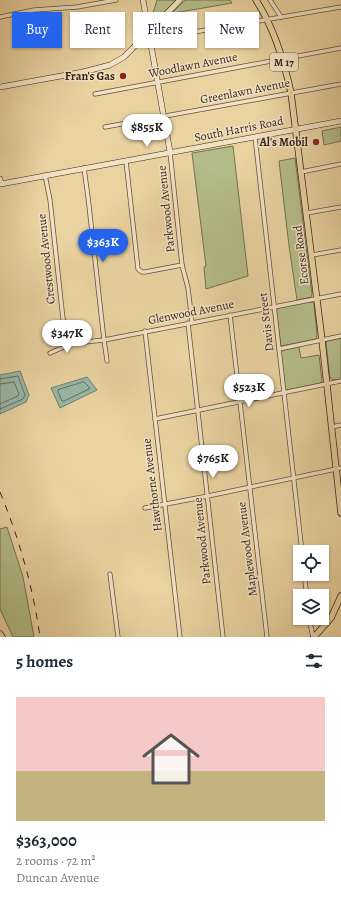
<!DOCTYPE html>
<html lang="en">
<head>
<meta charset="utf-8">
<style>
  :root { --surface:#fff; --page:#f6f6f7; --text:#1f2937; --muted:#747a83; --line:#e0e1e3; --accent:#2563eb }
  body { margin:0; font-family:Alegreya,serif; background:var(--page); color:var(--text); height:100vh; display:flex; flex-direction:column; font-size:15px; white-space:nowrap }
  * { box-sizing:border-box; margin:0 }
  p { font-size:13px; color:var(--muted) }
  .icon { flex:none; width:22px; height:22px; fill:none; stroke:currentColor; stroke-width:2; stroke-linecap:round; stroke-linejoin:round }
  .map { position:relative; height:637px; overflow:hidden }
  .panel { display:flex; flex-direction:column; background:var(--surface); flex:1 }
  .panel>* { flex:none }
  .guide { position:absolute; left:12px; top:12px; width:317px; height:36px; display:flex; gap:8px }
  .buttons { position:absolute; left:293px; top:545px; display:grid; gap:8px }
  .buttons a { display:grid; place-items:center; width:36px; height:36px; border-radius:0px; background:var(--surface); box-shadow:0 1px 3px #0004; font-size:20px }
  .price { position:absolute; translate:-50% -34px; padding:0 9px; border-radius:14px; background:#fff; color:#222; font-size:13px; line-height:26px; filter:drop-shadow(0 1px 2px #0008) }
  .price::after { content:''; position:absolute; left:50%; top:24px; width:12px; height:9px; margin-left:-6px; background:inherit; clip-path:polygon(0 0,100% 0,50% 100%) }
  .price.active { background:var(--accent); color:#fff }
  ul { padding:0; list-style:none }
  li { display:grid; align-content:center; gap:8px; height:212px; padding:0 16px }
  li+li { border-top:1px solid var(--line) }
  li span { display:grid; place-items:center; height:124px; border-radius:0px; color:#555 }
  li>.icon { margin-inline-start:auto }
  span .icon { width:72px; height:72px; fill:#fffc; stroke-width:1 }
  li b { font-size:17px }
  h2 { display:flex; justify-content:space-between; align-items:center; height:48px; padding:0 16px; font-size:17px }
  .pill { padding:0 14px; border-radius:0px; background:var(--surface); box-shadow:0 1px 3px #0004; font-size:14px; line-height:36px }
  .pill.active { background:var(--accent); color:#fff }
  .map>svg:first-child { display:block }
  .green { fill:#b4bd87; stroke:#747152 }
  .water { fill:#98b8a6; stroke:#707d70 }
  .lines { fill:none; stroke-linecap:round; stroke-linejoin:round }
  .shore { stroke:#666e62; stroke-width:1 }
  .street-casing { stroke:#62503f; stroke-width:5 }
  .secondary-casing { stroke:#35251e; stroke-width:6 }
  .primary-casing { stroke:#35251e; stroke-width:7 }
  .street { stroke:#f1e2c2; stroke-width:3.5 }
  .secondary { stroke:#f1e2c2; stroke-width:5 }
  .primary { stroke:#ead2a1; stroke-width:5.5 }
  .rail { stroke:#35251e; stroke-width:1; stroke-dasharray:7 7; stroke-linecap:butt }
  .poi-dot { fill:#8f2418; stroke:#f1e2c2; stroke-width:1.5 }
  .labels { text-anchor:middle; stroke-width:3; stroke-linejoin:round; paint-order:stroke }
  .shield { fill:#f1e2c2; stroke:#6d5e4f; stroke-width:1 }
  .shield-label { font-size:11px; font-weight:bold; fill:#35251e }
  .street-label { font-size:12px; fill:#35251e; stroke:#f1e2c2 }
  .poi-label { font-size:12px; font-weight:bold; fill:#35251e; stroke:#f1e2c2; text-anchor:end }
</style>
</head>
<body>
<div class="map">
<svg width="341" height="637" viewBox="0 0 341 637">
  <rect width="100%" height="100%" fill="#ead2a1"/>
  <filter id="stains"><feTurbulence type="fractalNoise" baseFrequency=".005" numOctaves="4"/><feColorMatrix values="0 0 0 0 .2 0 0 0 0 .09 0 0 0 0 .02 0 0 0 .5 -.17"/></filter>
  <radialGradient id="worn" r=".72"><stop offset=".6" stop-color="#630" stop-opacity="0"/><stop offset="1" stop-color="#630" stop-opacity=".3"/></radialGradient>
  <g class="green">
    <polygon points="157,0 176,0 155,21 152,23 149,21 147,15 153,13"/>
    <path d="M185,0h45l2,3 -58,10 3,18 -9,-7c-6,2 -7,4 -7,11l3,3h5v3l-17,3 -1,-6 1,-5z"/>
    <polygon points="341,127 341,141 324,145 322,131"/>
    <polygon points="233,146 248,276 206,289 204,267 206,266 192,153"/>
    <polygon points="295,158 312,294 311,297 297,300 289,246 279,161"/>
    <polygon points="309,302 312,302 314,304 317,335 316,339 281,346 276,310 279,308"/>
    <polygon points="341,338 341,379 333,380 330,378 326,343 328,341"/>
    <polygon points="299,347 301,358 319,355 322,381 321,383 287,390 285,388 281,352 282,350"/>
    <polygon points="7,527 23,577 34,637 13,637 0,609 0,529"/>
  </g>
  <g class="water">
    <polygon points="20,371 29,395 26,402 0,414 0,375"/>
    <polygon points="87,377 97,390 60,408 51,388"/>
  </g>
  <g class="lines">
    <g class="shore">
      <polyline points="0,379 18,376 25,395 23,399 0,409"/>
      <polygon points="84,382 89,387 89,389 64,401 62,401 58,392 58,390"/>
      <polyline points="0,384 14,382 19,394 18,396 0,404"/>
    </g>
    <g class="street-casing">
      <g id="street">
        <polyline points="270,0 281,17"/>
        <polyline points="0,17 34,10 77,7 116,0"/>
        <polyline points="168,32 176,34 188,33 341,7"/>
        <polyline points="95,94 341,48"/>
        <polyline points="105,127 341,84"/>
        <polyline points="255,137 302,552"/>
        <polyline points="170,152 182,265 188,288 192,322"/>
        <polyline points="126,161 138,269 142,272 145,272 182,265"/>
        <polyline points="84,168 88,197 104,340 107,361"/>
        <polyline points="301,172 341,164"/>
        <polyline points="45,175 50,200 63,319 66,329 72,339"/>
        <polyline points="307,213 341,207"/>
        <polyline points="312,255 341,250"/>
        <polyline points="230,315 267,637"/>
        <polyline points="188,323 223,637"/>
        <polyline points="145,331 180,637"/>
        <polyline points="72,339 85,342 104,340 341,294"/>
        <polyline points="279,349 341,336"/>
        <polyline points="50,353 64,347 72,339"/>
        <polyline points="155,419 341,381"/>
        <polyline points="332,427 341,425"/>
        <polyline points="145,508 208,496 341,468"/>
        <polyline points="110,574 118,637"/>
        <polyline points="304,574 307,596"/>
        <polyline points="309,618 313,637"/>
      </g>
    </g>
    <g class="secondary-casing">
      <g id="secondary">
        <polyline points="143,0 170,152"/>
        <polyline points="0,87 83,72 110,65 124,57 180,0"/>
        <polyline points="0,179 1,184 341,121"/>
      </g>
    </g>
    <g class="primary-casing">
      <g id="primary">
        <path d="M256,0c18,28 28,60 35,93l31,247 19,173"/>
        <polyline points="0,634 2,637"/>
        <polyline points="314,637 331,618 341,596"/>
      </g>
    </g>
    <use href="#street" class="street"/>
    <use href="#secondary" class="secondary"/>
    <use href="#primary" class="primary"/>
    <path class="rail" d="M0,492c19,46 33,95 40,145"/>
  </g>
  <g class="poi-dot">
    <circle cx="123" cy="76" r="4"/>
    <circle cx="316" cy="142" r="4"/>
  </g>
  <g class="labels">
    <rect class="shield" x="270" y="53" width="28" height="18" rx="3"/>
    <g class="shield-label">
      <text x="284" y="66">M 17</text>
    </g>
    <g class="street-label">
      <text transform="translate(193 65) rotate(-11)" y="4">Woodlawn Avenue</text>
      <text transform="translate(245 91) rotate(-11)" y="4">Greenlawn Avenue</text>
      <text transform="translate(239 129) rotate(-11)" y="4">South Harris Road</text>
      <text transform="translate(166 209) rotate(-96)" y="4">Parkwood Avenue</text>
      <text transform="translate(301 255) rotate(-97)" y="4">Ecorse Road</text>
      <text transform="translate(46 259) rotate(-96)" y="4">Crestwood Avenue</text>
      <text transform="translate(191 312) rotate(-11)" y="4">Glenwood Avenue</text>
      <text transform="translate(266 322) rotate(-97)" y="4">Davis Street</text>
      <text transform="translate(152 485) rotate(-97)" y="4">Hawthorne Avenue</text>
      <text transform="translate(202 541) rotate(-96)" y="4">Parkwood Avenue</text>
      <text transform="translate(247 549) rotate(-97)" y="4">Maplewood Avenue</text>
    </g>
    <g class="poi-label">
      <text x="115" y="80">Fran's Gas</text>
      <text x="308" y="146">Al's Mobil</text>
    </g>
  </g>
  <rect width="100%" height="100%" filter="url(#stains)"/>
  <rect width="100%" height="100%" fill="url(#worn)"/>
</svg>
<div class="buttons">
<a><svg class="icon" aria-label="locate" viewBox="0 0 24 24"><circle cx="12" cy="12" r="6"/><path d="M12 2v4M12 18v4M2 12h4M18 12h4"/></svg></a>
<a><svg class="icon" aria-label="layers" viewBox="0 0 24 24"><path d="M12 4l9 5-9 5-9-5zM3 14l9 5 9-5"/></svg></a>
</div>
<b class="price" style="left:147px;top:148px">$855K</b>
<b class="price active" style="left:103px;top:263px">$363K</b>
<b class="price" style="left:67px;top:354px">$347K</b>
<b class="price" style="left:249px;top:408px">$523K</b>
<b class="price" style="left:213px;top:479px">$765K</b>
<div class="guide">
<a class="pill active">Buy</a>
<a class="pill">Rent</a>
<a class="pill">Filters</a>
<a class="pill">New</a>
</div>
</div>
<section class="panel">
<h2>5 homes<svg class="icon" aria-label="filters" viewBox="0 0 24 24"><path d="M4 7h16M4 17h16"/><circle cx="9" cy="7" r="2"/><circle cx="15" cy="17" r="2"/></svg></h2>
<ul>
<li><span style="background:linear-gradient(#f6c9c9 60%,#c2b280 0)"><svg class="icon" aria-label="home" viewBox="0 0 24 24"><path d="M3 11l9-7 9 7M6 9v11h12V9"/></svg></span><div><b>$363,000</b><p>2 rooms · 72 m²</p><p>Duncan Avenue</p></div></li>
</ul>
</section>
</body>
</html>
